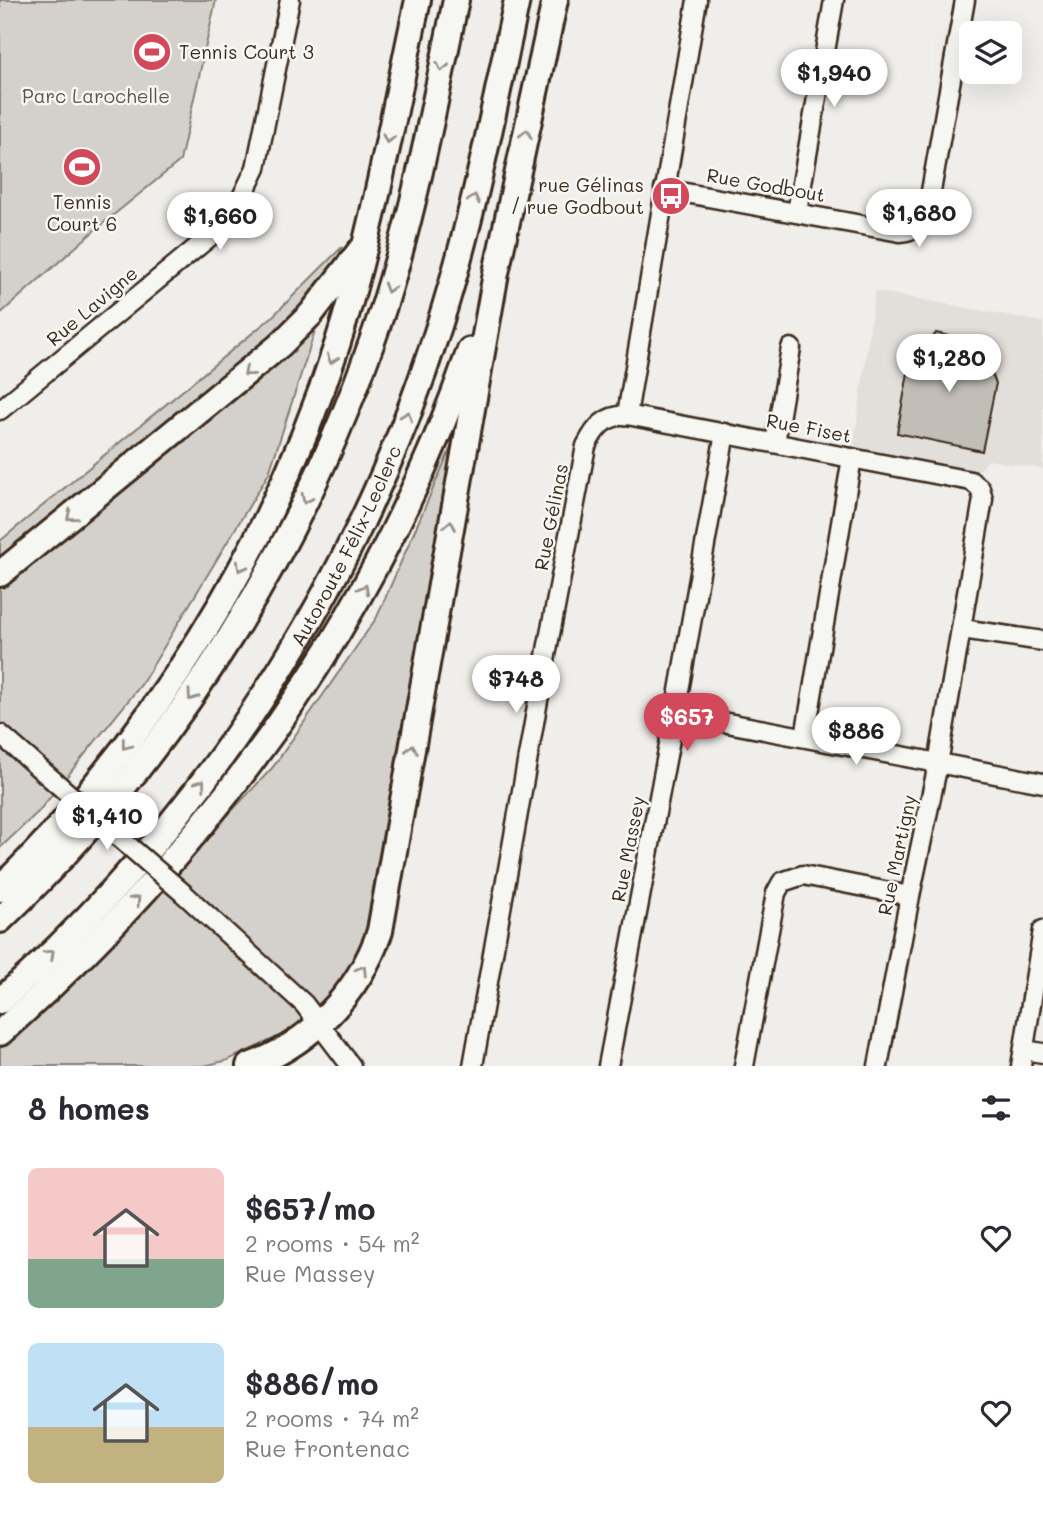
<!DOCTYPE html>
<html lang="en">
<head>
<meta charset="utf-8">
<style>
  :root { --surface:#fff; --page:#f2f2f3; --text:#2b2b33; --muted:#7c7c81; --accent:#d1495b }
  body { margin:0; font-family:Mali,sans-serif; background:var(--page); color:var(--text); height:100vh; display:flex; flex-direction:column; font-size:26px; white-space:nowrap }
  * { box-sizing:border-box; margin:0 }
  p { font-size:23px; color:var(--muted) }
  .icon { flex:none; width:38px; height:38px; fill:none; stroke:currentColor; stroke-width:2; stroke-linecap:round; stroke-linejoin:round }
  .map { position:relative; height:1066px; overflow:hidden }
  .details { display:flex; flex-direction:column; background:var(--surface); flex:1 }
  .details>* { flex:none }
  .fabs { position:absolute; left:959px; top:21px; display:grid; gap:14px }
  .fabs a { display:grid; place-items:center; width:63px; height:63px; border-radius:10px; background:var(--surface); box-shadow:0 7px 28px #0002; font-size:35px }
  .price { position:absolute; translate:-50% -60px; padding:0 16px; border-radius:24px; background:#fff; color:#222; font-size:23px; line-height:46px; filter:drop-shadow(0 2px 4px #0008) }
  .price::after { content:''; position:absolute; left:50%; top:42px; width:21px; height:16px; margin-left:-10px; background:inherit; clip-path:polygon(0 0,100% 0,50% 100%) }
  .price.active { background:var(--accent); color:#fff }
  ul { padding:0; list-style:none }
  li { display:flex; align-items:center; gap:21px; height:175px; padding:0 28px }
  li span { display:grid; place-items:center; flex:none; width:196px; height:140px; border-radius:10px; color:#555 }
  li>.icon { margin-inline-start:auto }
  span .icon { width:84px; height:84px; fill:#fffc; stroke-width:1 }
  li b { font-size:30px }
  h2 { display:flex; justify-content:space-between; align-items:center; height:84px; padding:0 28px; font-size:30px }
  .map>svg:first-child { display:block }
  .built { fill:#e2dfdb }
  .green { fill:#d4d1cc; stroke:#887e75; stroke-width:2 }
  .building { fill:#c2bdb7; stroke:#3b2a1e; stroke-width:2 }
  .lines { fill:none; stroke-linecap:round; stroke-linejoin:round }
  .minor-casing { stroke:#3b2a1e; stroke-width:23 }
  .highway-casing { stroke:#3b2a1e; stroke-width:30 }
  .minor { stroke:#f6f6f2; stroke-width:18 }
  .highway { stroke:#f6f6f2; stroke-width:24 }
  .minor-bridge-casing { stroke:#3b2a1e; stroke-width:23; stroke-linecap:butt }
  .minor-bridge { stroke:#f6f6f2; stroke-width:18 }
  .oneway { stroke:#989088 }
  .labels { text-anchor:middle; stroke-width:5; stroke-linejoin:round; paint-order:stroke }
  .poi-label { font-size:19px; fill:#3b2a1e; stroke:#f6f6f2; text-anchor:start }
  .park-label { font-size:19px; fill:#61544a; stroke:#f6f6f2 }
  .street-label { font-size:19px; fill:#3b2a1e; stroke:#f6f6f2 }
</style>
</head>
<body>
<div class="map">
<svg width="1043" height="1066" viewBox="0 0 1043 1066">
  <rect width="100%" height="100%" fill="#efeeea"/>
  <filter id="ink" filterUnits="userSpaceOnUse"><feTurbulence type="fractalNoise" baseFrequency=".0143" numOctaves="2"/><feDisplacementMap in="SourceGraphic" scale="14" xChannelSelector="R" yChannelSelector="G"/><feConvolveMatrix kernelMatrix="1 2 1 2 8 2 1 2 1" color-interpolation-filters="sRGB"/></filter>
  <g filter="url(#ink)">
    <polygon class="built" points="875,291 1043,322 1043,469 988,460 971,481 852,458"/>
    <g class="green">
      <polygon points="0,0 216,0 180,161 95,230 0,314"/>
      <polygon points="342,247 269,473 141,685 39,811 0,848 0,541 272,317"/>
      <polygon points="452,445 360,962 295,1029 228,1060 204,1066 0,1066 0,1044 62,993 273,767 377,617"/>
    </g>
    <polygon class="building" points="936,333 979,343 996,383 982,451 897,433 908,373"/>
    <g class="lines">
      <g class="minor-casing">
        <g id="minor">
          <path d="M664,189l236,43c17,-2 24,-6 28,-24l37,-208"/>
          <polyline points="797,212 834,0"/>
          <polyline points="0,410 219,229 241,199 256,168 290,0"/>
          <polyline points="627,415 697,0"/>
          <polyline points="775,443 791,348"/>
          <polyline points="962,629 1043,641"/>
          <polyline points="675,713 1043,783"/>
          <polyline points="0,734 55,782"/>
          <polyline points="805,737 852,458"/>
          <polyline points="183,893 304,1004 351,1066"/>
          <polyline points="1024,1050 1043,1053"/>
          <path d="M473,1066l74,-416 39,-204c10,-20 19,-30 41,-31l344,66 9,7 3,11 -45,265 -28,132 -32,170"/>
          <polyline points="608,1066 675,713 725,433"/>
          <polyline points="744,1066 776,893 782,882 803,875 910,896"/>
          <polyline points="1021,1066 1043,930"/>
        </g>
      </g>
      <g class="highway-casing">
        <g id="highway">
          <polyline points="0,574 280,345 311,314 359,252"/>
          <path d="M0,889c153,-152 270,-338 337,-544 36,-112 56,-230 81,-345"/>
          <path d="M0,920c178,-169 310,-384 385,-617 31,-99 50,-202 71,-303"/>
          <path id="s1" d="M0,1001c203,-179 358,-417 439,-675 34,-107 55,-217 78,-326"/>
          <path d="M0,1033c214,-189 376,-412 470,-683"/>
          <path d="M249,1066c61,-22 110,-73 131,-135l116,-658 59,-273"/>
        </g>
      </g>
      <use href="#minor" class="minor"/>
      <use href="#highway" class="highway"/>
      <g class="minor-bridge-casing">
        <polyline id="minor-bridge" points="55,782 183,893"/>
      </g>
      <use href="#minor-bridge" class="minor-bridge"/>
    </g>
    <defs><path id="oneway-chevron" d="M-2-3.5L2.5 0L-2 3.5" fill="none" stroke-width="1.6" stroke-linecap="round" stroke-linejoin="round" transform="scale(1.75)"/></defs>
    <g class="oneway">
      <use href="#oneway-chevron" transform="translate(442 67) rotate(102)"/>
      <use href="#oneway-chevron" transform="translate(526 134) rotate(-78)"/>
      <use href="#oneway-chevron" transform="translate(388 139) rotate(102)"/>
      <use href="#oneway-chevron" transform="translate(474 199) rotate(-77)"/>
      <use href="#oneway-chevron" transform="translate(389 288) rotate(107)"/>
      <use href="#oneway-chevron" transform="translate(332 359) rotate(109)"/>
      <use href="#oneway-chevron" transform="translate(248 372) rotate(140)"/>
      <use href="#oneway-chevron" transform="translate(407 416) rotate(-69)"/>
      <use href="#oneway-chevron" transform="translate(306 499) rotate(116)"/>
      <use href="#oneway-chevron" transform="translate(71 516) rotate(141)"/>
      <use href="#oneway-chevron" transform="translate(450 525) rotate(-80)"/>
      <use href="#oneway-chevron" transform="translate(241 567) rotate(119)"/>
      <use href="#oneway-chevron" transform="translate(364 589) rotate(-62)"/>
      <use href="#oneway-chevron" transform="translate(192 696) rotate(125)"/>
      <use href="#oneway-chevron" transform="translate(126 745) rotate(128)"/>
      <use href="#oneway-chevron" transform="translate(412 749) rotate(-80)"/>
      <use href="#oneway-chevron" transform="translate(201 784) rotate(-53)"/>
      <use href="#oneway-chevron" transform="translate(136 900) rotate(-47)"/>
      <use href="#oneway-chevron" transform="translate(50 954) rotate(-44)"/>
      <use href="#oneway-chevron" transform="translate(362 970) rotate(-58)"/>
    </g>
  </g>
  <defs>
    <g id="stadium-disc" transform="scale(2.0125)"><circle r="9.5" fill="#d1495b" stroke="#f6f6f2"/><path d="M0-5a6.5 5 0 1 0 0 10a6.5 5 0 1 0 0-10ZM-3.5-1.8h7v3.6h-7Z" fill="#fff"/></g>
    <g id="bus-disc" transform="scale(2.0125)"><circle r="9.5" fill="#d1495b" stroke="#f6f6f2"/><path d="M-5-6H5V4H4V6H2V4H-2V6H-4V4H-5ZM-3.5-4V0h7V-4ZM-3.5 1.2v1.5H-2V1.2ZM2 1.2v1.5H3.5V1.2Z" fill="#fff"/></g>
  </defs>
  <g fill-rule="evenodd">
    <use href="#stadium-disc" x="152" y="52"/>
    <use href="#stadium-disc" x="82" y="167"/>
    <use href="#bus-disc" x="671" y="196"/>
  </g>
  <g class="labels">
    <g class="poi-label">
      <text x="179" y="59">Tennis Court 3</text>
      <text x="644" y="192" text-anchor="end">rue Gélinas<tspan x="644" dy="22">/ rue Godbout</tspan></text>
      <text x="82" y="209" text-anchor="middle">Tennis<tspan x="82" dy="22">Court 6</tspan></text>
    </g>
    <g class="park-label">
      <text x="96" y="103">Parc Larochelle</text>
    </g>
    <g class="street-label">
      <text transform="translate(766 185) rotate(10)" y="7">Rue Godbout</text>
      <text transform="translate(92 306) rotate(-40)" y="7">Rue Lavigne</text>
      <text transform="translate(809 428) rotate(11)" y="7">Rue Fiset</text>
      <text transform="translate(551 517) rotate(-79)" y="7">Rue Gélinas</text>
      <text dy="7" stroke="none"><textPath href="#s1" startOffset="576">Autoroute Félix-Leclerc</textPath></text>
      <text transform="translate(628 849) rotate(-79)" y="7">Rue Massey</text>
      <text transform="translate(897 855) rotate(-78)" y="7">Rue Martigny</text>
    </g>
  </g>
</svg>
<div class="fabs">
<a><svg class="icon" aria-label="layers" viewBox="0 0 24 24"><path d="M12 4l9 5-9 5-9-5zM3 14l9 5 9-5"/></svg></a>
</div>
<b class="price" style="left:834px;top:109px">$1,940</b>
<b class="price" style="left:919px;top:249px">$1,680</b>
<b class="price" style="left:220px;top:252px">$1,660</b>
<b class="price" style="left:949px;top:394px">$1,280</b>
<b class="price" style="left:516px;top:715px">$748</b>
<b class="price active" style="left:687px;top:753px">$657</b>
<b class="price" style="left:856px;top:767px">$886</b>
<b class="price" style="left:107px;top:852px">$1,410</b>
</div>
<section class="details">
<h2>8 homes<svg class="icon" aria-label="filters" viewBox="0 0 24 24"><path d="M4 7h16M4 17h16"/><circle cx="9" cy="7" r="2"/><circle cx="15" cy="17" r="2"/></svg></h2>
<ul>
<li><span style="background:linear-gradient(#f6c9c9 65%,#7fa58c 0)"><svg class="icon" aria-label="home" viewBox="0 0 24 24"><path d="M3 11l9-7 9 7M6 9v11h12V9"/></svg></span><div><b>$657/mo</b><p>2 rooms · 54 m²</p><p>Rue Massey</p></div><svg class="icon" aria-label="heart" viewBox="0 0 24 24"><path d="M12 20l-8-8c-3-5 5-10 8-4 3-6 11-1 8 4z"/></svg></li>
<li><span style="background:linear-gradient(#bfe0f5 60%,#c2b280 0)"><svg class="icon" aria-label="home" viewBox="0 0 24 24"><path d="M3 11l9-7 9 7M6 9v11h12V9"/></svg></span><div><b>$886/mo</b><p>2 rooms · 74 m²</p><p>Rue Frontenac</p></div><svg class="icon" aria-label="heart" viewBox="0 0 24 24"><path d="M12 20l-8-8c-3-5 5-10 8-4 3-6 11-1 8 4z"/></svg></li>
</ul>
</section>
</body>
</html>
